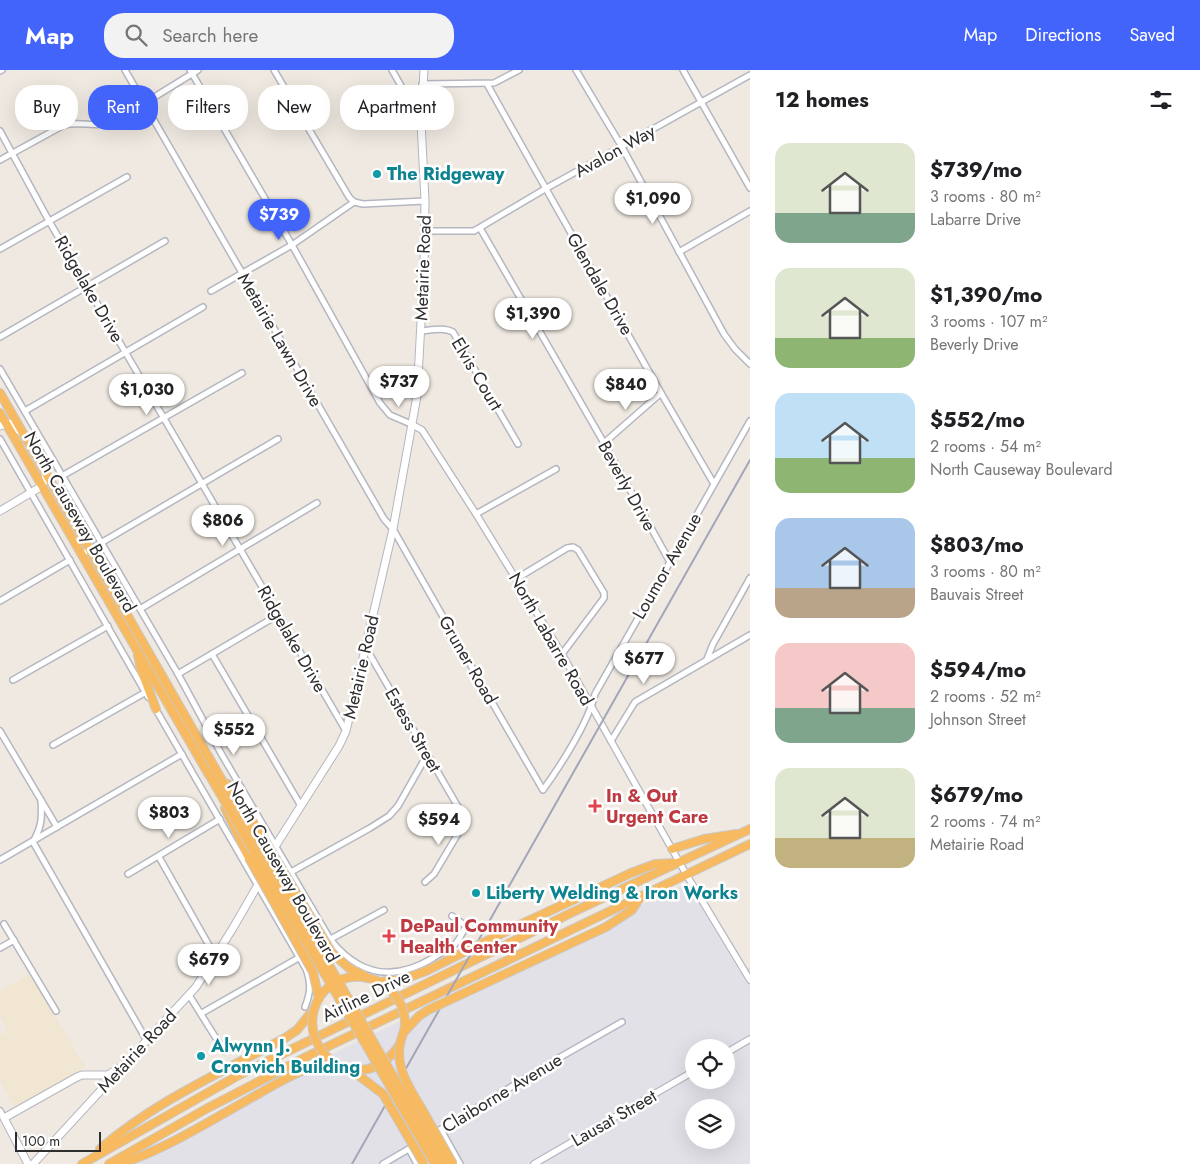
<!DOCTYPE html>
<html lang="en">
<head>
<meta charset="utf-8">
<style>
  :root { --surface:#fff; --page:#f2f2f2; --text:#202124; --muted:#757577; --accent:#4264fb }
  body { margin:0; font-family:Jost,sans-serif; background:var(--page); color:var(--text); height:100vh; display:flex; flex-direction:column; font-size:19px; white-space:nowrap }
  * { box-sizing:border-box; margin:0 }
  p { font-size:16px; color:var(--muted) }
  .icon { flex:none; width:28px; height:28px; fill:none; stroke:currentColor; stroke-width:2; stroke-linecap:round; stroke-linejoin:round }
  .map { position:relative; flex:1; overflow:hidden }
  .details { display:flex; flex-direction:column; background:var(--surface); width:450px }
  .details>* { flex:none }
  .hud { position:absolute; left:15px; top:15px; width:475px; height:45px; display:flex; gap:10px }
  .fabs { position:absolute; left:685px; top:969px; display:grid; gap:10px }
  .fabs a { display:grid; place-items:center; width:50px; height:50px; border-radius:50%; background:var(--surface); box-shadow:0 5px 20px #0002; font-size:25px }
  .scale { position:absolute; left:15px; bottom:12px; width:86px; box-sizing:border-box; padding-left:5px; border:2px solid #2e2e2e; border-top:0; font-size:14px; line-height:18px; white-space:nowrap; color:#2e2e2e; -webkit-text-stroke:4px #fff; paint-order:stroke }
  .price { position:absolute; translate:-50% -42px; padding:0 11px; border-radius:18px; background:#fff; color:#222; font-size:16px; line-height:32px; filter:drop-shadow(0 1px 2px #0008) }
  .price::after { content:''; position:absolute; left:50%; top:30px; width:15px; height:11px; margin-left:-8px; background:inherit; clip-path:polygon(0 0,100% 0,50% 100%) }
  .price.selected { background:var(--accent); color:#fff }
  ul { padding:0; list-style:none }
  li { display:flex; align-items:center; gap:15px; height:125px; padding:0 25px }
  li span { display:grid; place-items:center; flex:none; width:140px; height:100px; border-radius:15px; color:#555 }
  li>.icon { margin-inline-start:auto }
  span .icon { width:60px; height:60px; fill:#fffc; stroke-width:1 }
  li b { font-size:21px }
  h2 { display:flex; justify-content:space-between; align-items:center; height:60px; padding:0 25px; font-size:21px }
  .chip { padding:0 18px; border-radius:20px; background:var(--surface); box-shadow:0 5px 20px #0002; font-size:18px; line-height:45px }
  .chip.selected { background:var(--accent); color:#fff }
  header { display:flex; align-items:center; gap:30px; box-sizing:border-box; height:70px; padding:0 25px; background:var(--accent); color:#fff }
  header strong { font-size:24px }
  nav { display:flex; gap:28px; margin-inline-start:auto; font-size:18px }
  .search { width:350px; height:45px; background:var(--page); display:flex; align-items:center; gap:12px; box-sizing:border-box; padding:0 18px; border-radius:20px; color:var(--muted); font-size:19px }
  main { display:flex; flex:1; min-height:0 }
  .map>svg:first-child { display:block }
  .industrial { fill:#e3e1e8; fill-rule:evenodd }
  .education { fill:#f0e6d1 }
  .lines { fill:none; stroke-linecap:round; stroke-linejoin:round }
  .minor-casing { stroke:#b4b7c1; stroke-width:8 }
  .tertiary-casing { stroke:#b4b7c1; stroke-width:8 }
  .secondary-casing { stroke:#b4b7c1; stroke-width:9 }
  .trunk-casing { stroke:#c9c9c9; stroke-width:10 }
  .minor { stroke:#fff; stroke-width:5 }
  .tertiary { stroke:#fff; stroke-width:5.5 }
  .secondary { stroke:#fff; stroke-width:7 }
  .trunk { stroke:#f8ba60; stroke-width:8 }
  .rail { stroke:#a3a6b8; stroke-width:2 }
  .trunk-bridge-casing { stroke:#c9c9c9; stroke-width:10; stroke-linecap:butt }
  .trunk-bridge { stroke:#f8ba60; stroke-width:8 }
  .culture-dot { fill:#0f9aa8; stroke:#fff; stroke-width:2 }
  .health-dot { fill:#e0444e; stroke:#fff; stroke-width:2 }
  .labels { text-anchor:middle; stroke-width:5; stroke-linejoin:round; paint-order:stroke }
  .street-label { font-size:18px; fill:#2e2e2e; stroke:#fff }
  .culture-label { font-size:18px; font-weight:bold; fill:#0d838f; stroke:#fff; text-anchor:start }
  .health-label { font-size:18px; font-weight:bold; fill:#be3a42; stroke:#fff; text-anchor:start }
</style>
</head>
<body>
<header>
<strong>Map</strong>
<div class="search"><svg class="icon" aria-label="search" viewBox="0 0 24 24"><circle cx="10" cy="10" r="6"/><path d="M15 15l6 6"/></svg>Search here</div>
<nav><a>Map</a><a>Directions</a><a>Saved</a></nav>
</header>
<main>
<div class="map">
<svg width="750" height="1094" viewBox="0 0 750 1094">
  <rect width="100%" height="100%" fill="#efe9e1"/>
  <path class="industrial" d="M687,813l53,89 10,-5v197h-618l208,-114zM694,978h32v32h-32zM694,1038h32v32h-32z"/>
  <polygon class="education" points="30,904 85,997 15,1037 0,1011 0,965 8,961 0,947 0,921"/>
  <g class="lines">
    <g class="minor-casing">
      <g id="minor">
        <path d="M125,0l259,449 9,10 89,156 61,105c18,-25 45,-67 52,-96l155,-273"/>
        <polyline points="190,0 292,175 380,333 390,345 411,354"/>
        <polyline points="274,0 349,127 354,132 363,134 425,131"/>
        <polyline points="392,0 421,51"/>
        <polyline points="576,0 622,77 724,264 735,279 750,294"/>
        <polyline points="683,0 750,118"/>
        <polyline points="0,1 2,0"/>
        <polyline points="422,14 494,13 519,0"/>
        <polyline points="487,14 661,323 714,414"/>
        <polyline points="0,61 49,151 346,661"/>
        <path d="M0,90l64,-35c17,-4 33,3 50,-3l84,-52"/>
        <polyline points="480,158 604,373 670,492"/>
        <polyline points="424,161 474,161 545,119 750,5"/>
        <polyline points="0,179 127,107"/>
        <polyline points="679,182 750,141"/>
        <polyline points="211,221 292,175 354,132"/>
        <path d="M421,261c11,-1 23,-4 32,1l65,112"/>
        <polyline points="0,267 165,171"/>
        <path d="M0,299l178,305 44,81 108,184c29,37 63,43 103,19 7,-5 18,-9 23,-15 4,-4 7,-12 10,-17l-14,-10"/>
        <polyline points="25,341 203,237"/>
        <polyline points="0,369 148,627"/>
        <polyline points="604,373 661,323"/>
        <polyline points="62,406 242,303"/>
        <polyline points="476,444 556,399"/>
        <polyline points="82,484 278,369"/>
        <polyline points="516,509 567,478 573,477 578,480 604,523 604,528 562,584"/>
        <polyline points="0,531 70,490"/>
        <polyline points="140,539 317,433"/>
        <polyline points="366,578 461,742 462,755 459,762 434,804 425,812"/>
        <polyline points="212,584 301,736"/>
        <polyline points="707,589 713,574 750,508"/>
        <polyline points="178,604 278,545"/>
        <polyline points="13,610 108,556"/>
        <path d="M155,638l151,261c5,14 5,23 -1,38"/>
        <polyline points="0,661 57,757"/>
        <polyline points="611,671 635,632 750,565"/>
        <polyline points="53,675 146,622"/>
        <path d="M41,730c1,18 1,26 -8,42l114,199"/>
        <polyline points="159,787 215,886"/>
        <polyline points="0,790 182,684"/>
        <polyline points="291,802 370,758 389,746 398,736 427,685"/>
        <polyline points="128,804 220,749"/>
        <polyline points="4,854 56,941"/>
        <polyline points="327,871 384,840"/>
        <polyline points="0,878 14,870"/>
        <polyline points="189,925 224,981"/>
        <polyline points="202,943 314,879"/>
        <polyline points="441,1060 460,1094"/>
        <polyline points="433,1064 564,985 622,952"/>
        <polyline points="409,1079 417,1094"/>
        <polyline points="383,1094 424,1070"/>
      </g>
    </g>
    <g class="tertiary-casing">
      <g id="tertiary">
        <polyline points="411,354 422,360 476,444 562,584 686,804 750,910"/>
        <polyline points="726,983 750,969"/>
        <polyline points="0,1041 4,1048"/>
        <polyline points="534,1094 694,1001"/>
      </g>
    </g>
    <g class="secondary-casing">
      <g id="secondary">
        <polyline points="0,356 10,353 21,362"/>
        <polyline points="0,441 42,416 46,406 44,400"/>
        <polyline points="271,787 276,775 339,676 346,661 393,459 417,326 424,197 425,131 421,52 424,0"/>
        <polyline points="28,1094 4,1048 77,1007 82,1005 108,1005 119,998"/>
        <polyline points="33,1094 196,917 233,858 263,806"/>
      </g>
    </g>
    <g class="trunk-casing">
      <g id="trunk">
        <polyline points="0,323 208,686"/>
        <polyline points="0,343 209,705"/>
        <polyline points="138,585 141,599 156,639"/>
        <polyline points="228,714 260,762"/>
        <polyline points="225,738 249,788"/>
        <polyline points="672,779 704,769 736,764"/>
        <polyline points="631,803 655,794 675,793"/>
        <polyline points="606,857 632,840 641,826"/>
        <path d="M100,1079c54,-47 122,-77 185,-111l12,-8 17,-21"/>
        <polyline points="82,1094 239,1005 573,842 750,759"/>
        <polyline points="109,1094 206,1039 308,986 750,774"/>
        <path d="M120,1094c47,-15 96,-47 140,-71 17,-10 36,-21 55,-27 13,-3 22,0 34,3 22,5 40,-8 51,-25"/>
      </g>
    </g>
    <use href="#minor" class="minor"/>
    <use href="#tertiary" class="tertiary"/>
    <use href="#secondary" class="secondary"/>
    <use href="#trunk" class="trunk"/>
    <polyline class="rail" points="352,1094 750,390"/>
    <g class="trunk-bridge-casing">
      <g id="trunk-bridge">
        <polyline points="208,686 444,1094"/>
        <polyline points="207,701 435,1094"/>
        <polyline points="260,762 332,883 349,898 365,906"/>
        <polyline points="249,788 313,902 319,929"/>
        <polyline points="379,912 404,909 426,901 513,858 631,803"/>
        <polyline points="404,962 419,946 428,940 606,857"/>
        <path d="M338,995c-45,-26 -27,-92 24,-88 25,2 44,24 43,49 -1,7 -4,12 -5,18 -2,10 0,21 3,30 5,13 13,25 20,37 10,18 20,35 30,53"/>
        <polyline points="350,999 383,1024 424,1094"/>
      </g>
    </g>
    <use href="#trunk-bridge" class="trunk-bridge"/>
  </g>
  <g class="culture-dot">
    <circle cx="377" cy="104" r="5"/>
    <circle cx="476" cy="823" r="5"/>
    <circle cx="201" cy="986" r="5"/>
  </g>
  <g class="health-dot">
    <path d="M592.5 728.5h5v5h5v5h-5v5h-5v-5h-5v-5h5z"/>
    <path d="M386.5 858.5h5v5h5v5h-5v5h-5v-5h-5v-5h5z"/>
  </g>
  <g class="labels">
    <g class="street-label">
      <text transform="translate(615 81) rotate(-29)" y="6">Avalon Way</text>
      <text transform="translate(423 198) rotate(-88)" y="6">Metairie Road</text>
      <text transform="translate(600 214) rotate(60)" y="6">Glendale Drive</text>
      <text transform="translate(89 219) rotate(60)" y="6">Ridgelake Drive</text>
      <text transform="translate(280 270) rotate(60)" y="6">Metairie Lawn Drive</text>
      <text transform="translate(477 304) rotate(59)" y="6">Elvis Court</text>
      <text transform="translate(627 416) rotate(61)" y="6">Beverly Drive</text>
      <text transform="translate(80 452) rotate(60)" y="6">North Causeway Boulevard</text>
      <text transform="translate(667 496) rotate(-60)" y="6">Loumor Avenue</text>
      <text transform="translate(292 569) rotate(60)" y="6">Ridgelake Drive</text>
      <text transform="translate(551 569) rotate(60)" y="6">North Labarre Road</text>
      <text transform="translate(468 590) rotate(60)" y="6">Gruner Road</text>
      <text transform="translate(361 597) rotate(-77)" y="6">Metairie Road</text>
      <text transform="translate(413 660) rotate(60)" y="6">Estess Street</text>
      <text transform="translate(283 802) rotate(60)" y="6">North Causeway Boulevard</text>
      <text transform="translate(366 926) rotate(-26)" y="6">Airline Drive</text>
      <text transform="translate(137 981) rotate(-47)" y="6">Metairie Road</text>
      <text transform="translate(502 1023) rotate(-31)" y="6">Claiborne Avenue</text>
      <text transform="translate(614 1048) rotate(-30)" y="6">Lausat Street</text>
    </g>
    <g class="culture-label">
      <text x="387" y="110">The Ridgeway</text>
      <text x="486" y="829">Liberty Welding &amp; Iron Works</text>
      <text x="211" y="982">Alwynn J.<tspan x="211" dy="21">Cronvich Building</tspan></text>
    </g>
    <g class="health-label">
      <text x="606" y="732">In &amp; Out<tspan x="606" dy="21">Urgent Care</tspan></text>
      <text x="400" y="862">DePaul Community<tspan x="400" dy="21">Health Center</tspan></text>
    </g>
  </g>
</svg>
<div class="fabs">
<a><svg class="icon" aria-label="locate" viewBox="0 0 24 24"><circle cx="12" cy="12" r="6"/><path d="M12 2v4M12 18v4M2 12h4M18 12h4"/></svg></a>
<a><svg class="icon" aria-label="layers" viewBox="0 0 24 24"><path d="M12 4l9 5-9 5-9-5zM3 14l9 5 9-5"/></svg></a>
</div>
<div class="scale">100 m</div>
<b class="price" style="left:653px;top:155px">$1,090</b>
<b class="price selected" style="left:279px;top:171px">$739</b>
<b class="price" style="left:533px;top:270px">$1,390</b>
<b class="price" style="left:399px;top:338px">$737</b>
<b class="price" style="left:626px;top:341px">$840</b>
<b class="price" style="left:147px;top:346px">$1,030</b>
<b class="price" style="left:223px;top:477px">$806</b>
<b class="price" style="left:644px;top:615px">$677</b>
<b class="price" style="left:234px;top:686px">$552</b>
<b class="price" style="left:169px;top:769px">$803</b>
<b class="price" style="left:439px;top:776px">$594</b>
<b class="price" style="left:209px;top:916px">$679</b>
<div class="hud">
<a class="chip">Buy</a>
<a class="chip selected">Rent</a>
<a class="chip">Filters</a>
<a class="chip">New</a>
<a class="chip">Apartment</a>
</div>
</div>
<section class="details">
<h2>12 homes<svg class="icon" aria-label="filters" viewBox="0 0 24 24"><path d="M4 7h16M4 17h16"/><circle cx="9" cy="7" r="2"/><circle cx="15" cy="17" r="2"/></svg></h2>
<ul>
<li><span style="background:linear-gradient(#dfe7d0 70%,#7fa58c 0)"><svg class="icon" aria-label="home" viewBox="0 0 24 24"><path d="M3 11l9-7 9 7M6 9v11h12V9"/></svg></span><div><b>$739/mo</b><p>3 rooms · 80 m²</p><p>Labarre Drive</p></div></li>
<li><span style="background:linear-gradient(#dfe7d0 70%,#8fb573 0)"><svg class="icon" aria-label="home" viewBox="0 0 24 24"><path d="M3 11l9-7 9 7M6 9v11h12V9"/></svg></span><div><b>$1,390/mo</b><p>3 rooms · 107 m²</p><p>Beverly Drive</p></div></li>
<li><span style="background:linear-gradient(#bfe0f5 65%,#8fb573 0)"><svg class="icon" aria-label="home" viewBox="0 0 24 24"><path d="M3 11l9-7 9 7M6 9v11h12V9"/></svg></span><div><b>$552/mo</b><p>2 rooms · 54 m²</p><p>North Causeway Boulevard</p></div></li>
<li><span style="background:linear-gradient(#a9c7e8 70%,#b9a48a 0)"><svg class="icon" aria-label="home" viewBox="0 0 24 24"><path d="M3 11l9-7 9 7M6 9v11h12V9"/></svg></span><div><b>$803/mo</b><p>3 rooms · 80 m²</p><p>Bauvais Street</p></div></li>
<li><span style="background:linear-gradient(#f6c9c9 65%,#7fa58c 0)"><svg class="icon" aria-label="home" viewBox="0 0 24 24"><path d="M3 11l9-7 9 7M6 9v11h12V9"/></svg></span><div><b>$594/mo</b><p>2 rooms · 52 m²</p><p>Johnson Street</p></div></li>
<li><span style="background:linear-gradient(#dfe7d0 70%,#c2b280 0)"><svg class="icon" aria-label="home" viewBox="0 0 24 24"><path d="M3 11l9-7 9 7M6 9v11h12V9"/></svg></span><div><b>$679/mo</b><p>2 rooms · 74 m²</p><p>Metairie Road</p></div></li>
</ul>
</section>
</main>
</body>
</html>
